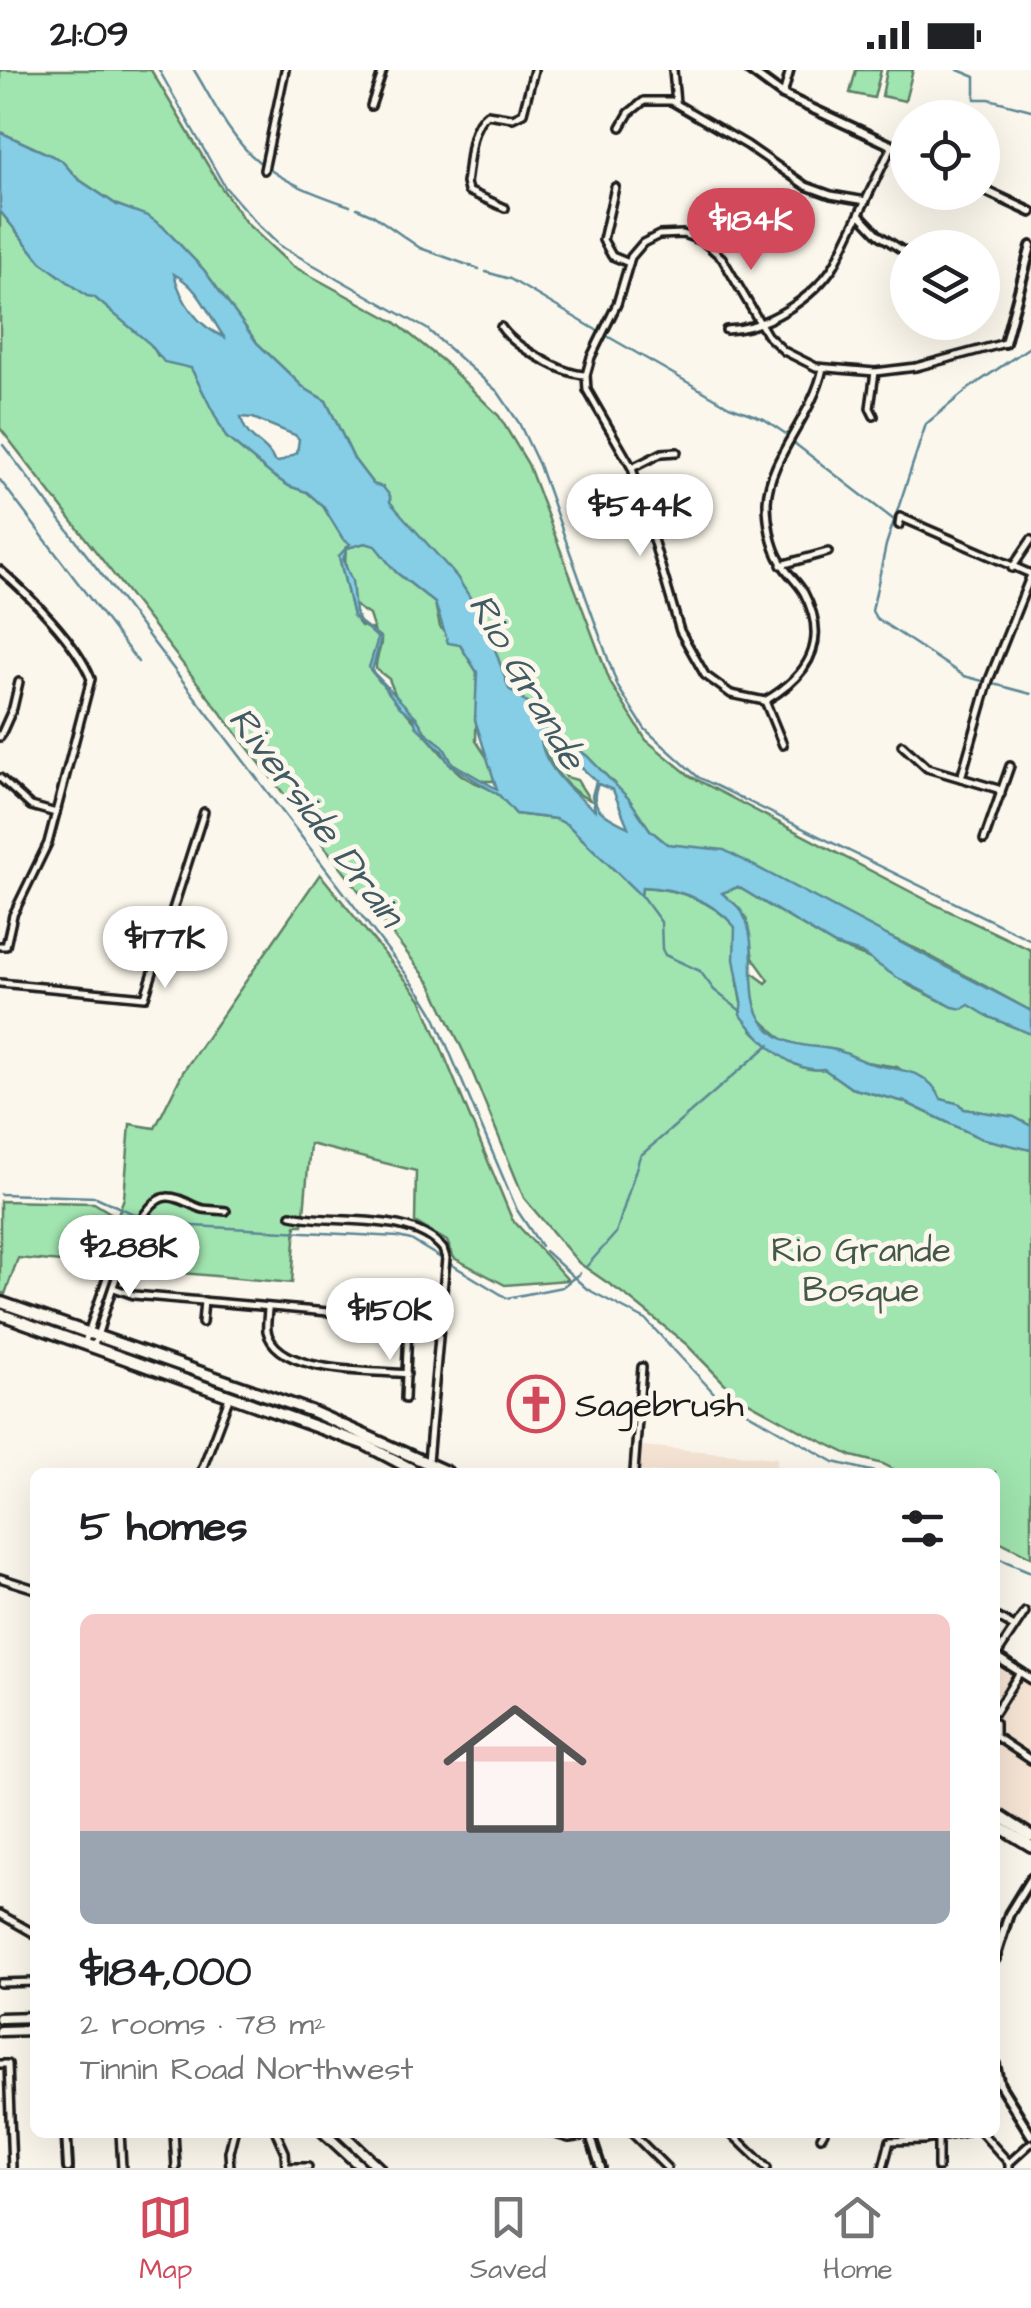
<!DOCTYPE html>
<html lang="en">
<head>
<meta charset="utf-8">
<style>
  :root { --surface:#fff; --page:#f2f2f2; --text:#202124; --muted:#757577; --line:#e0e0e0; --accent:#d1495b }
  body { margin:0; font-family:"Architects Daughter",sans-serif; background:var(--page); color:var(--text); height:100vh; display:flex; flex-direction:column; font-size:38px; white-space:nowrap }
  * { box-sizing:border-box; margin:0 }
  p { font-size:32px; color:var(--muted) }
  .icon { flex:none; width:55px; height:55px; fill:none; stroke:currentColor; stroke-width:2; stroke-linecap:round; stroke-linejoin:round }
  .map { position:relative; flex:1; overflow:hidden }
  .side { position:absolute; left:30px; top:1398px; width:970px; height:670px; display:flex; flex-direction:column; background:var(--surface); border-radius:15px; box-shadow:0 10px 40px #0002 }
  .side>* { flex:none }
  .tools { position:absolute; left:890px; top:30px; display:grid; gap:20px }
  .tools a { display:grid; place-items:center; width:110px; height:110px; border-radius:50%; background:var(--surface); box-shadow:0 10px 40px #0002; font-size:50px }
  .price { position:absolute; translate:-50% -85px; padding:0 22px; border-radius:35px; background:#fff; color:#222; font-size:32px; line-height:65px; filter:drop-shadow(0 2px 5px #0008) }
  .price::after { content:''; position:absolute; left:50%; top:60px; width:30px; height:22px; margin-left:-15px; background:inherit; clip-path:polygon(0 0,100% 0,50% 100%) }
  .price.selected { background:var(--accent); color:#fff }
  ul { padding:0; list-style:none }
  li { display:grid; align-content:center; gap:20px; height:530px; padding:0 50px }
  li+li { border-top:2px solid var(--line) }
  li span { display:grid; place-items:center; height:310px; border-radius:15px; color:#555 }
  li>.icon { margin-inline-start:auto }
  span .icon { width:180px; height:180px; fill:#fffc; stroke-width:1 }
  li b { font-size:42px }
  h2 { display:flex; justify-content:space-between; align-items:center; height:120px; padding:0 50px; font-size:42px }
  .status { display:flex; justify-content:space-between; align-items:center; height:70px; padding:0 50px; background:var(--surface); direction:ltr }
  .status svg { height:28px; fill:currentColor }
  .menu { display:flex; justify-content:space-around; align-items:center; height:140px; border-top:2px solid var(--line); background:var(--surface); font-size:28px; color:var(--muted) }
  .menu a { display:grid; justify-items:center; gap:5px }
  .menu .selected { color:var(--accent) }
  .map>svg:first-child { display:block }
  .built { fill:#f6e4d4 }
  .green { fill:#a0e4af; stroke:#5e8066; stroke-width:2.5 }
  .water { fill:#85cee6; stroke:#5b8795; stroke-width:2.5; fill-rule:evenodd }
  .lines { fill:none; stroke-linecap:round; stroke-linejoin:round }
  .stream { stroke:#5b8795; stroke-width:2.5 }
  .minor-casing { stroke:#1c1c1c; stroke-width:12 }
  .tertiary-casing { stroke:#1c1c1c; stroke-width:14 }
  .secondary-casing { stroke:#1c1c1c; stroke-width:15 }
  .primary-casing { stroke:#1c1c1c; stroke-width:16 }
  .minor { stroke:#fbf7ec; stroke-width:5 }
  .tertiary { stroke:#fbf7ec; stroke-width:6 }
  .secondary { stroke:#fbf7ec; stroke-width:8 }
  .primary { stroke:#fbf7ec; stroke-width:9 }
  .labels { text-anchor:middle; stroke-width:10; stroke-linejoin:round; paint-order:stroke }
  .park-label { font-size:35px; fill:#445848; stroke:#fbf7ec }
  .poi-label { font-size:35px; fill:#1c1c1c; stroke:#fbf7ec; text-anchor:start }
  .water-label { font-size:38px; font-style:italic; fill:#415a63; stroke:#fbf7ec }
</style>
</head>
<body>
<div class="status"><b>21:09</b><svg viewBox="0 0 49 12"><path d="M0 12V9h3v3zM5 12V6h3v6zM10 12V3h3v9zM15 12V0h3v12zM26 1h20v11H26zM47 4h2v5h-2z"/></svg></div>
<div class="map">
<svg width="1031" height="2098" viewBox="0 0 1031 2098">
  <rect width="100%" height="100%" fill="#fbf7ec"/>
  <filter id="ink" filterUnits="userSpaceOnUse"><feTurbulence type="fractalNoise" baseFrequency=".01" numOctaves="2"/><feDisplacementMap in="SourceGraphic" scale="20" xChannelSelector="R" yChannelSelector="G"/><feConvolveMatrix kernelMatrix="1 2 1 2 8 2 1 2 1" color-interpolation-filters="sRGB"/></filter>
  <g filter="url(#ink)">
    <g class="built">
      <polygon points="642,1376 777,1388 776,1402 640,1402"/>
      <polygon points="995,1590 1031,1613 1031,1759 995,1732"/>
    </g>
    <g class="green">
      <polygon points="0,0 151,0 219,114 246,153 291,195 395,252 444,292 499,346 528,394 611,614 646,670 690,706 936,835 1031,880 1031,941 919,880 694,779 667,774 650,760 629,729 587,686 560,666 536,640 509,619 390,432 390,426 373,414 354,389 326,331 304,318 257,273 204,200 162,156 148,147 117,135 78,109 61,90 0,62"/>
      <polygon points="856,0 881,0 874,28 850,23"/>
      <polygon points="887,0 913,0 905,31 882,26"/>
      <path d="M0,141l41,51 52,34 58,48 7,12 33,12 35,69 46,38 17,11 18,6 16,14 20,33 7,5 -11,12 14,60 8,10 13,4 -5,-15 -15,-10c-2,-18 -13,-42 -7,-57l18,-5 10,2 21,27 39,31 5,24 20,18 17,27 -1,69 16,24 2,16h-13l-29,-18 -9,-17 -18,-14 -9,-15 -19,-18 -8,-20 -13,-10c-1,-12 6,-20 5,-31l-5,-4 2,9 -9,25c29,35 56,66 85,100 11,14 33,17 46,28 6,5 11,13 16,18l40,5 12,6 73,70 1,-8c34,2 71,13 93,40 3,32 -2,71 16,101 5,8 17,14 24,21 13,13 30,23 49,20l27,19 54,14 75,36 51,12v407l-36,-18v-67h-96l-16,-8 -31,-8 -47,-23 -69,-38 -50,-51 -58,-47 -49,-34 -55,-65 -57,-139 -36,-75 -431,-556z"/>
      <path d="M544,670l10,4 15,13 -8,7 5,13 11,3 13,20c-25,-10 -38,-34 -50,-56z"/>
      <polygon points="320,804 421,929 512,1149 568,1210 505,1215 454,1188 447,1171 415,1152 416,1101 310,1074 303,1155 296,1155 292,1213 18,1188 5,1224 0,1222 0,1131 94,1133 117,1147 124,1128 130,1054 155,1058 183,1002"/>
      <polygon points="738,817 835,875 876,891 910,916 953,937 969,934 989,947 1031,964 1031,1056 1014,1047 964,1039 960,1034 941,1029 897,997 866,992 837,980 800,976 782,969 759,948 752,925 751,902 766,913 769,910 753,888 746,847 721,823"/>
    </g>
    <path class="water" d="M0,62l61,28 17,19 39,26 31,11 14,10 42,44 53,73 47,45 22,13 28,58 19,25 10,3 7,9v6l67,75 28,44 24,68 27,21 24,26 27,20 42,43 21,31 17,14 57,6 307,161v23l-42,-17 -20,-12 -7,4 -9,-2 -57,-30 -35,-24 -26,-8 -97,-58 -16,6c7,7 17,12 21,21 21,38 -8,92 33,121 19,13 37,10 59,15 10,2 19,7 28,11 29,11 64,4 78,38l19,5 4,5 50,8 17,9v24l-51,-12 -75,-36 -54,-14 -27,-19c-33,5 -66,-31 -84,-55l2,-12 -8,-43 1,-32c-22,-27 -59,-39 -93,-40l-1,9 -73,-71 -12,-6 -40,-5 -17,-19 -50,-31 -7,-13 -26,-25 -2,-8 -14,-11 -31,-39 9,-30 -25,-22 -14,-60 11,-12 -7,-5 -20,-33 -16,-14 -18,-6 -17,-11 -46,-38 -35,-69 -27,-6 -14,-18 -56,-47 -7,-1 -46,-34 -41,-51zM174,204c27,15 34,40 50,63 -27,-11 -43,-36 -50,-63zM241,347l12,1 42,17 4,4 -2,14 -18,9 -5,-1c-8,-20 -27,-18 -33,-44zM365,473l10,3 21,26 39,31 13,40 12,2 17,27 -2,48 22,69 -45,-26 -9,-17 -18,-14 -9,-15 -44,-46 9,-33 -21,-16 -5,-10 -3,-31 -9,-21 4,-12zM541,666l7,1 48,44 -4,15 3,14c-21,-15 -55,-47 -54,-74zM598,714l15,6 15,37c-19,-9 -42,-18 -30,-43z"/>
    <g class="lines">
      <g class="stream">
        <polyline points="159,0 225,117 259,156 280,176 427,259 498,322 519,353 539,395 618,617 645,659 698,707 1031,870"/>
        <path d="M194,0c18,29 36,69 64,91 27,22 60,34 92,45"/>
        <polyline points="958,0 975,7 975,29 989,29 1031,40"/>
        <polyline points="357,138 373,145 420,178 479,199"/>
        <polyline points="486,202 510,209 598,261"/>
        <polyline points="607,266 729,336 764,349 789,366"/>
        <polyline points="1031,276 967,320 926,354 886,475 872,541 876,548 964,606 1031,624"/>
        <polyline points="794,373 894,450"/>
        <polyline points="3,375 422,925 433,943 517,1140 541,1176"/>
        <polyline points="0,410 138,592"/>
        <polyline points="641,825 661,852 662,879 665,885 700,901 714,920 742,942"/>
        <polyline points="0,1124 96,1127 156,1154 398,1167 411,1170 507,1228 562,1217 580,1203"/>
        <polyline points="545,1181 587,1219 646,1250 715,1324 834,1392 875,1402"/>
        <polyline points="586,1197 616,1163 640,1086 770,974"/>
        <polyline points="995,1487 1031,1502"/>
      </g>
      <g class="minor-casing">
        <g id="minor">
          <polyline points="673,0 676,33"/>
          <polyline points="783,25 790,0"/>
          <polyline points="371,36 383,0"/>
          <polyline points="621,57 629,43 644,31 671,31 747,75 806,116 831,125 866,131"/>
          <polyline points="264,100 285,0"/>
          <polyline points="615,117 603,170 612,186 629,193"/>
          <path d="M505,138l-37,-17 -2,-8c4,-21 3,-56 21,-69l26,4 10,-5 11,-43"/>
          <polyline points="860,145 879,165 908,184"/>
          <path d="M501,257c12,19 63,48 85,48"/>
          <path d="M726,260c40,-1 88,-32 109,-66l57,-118"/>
          <polyline points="874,346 870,338 875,302"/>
          <polyline points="632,398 662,383 677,382"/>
          <polyline points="899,455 900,447 1031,504"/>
          <polyline points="781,495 828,482"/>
          <polyline points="1012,498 1031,470"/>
          <path d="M0,500c30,26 77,73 91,109l-43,164 -35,72 -7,31h-6"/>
          <polyline points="765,631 731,624 705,605 680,561 632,398 587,320 586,305 591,287 617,234 631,187 643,173 659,165 683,164 704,172 722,188 767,265 784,281 816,297 875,302 916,297 1005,273"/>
          <path d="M765,631c43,-25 65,-59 39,-108 -6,-11 -17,-19 -23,-31 -10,-16 -14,-40 -14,-60 2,-46 46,-85 56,-134"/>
          <polyline points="765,631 783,675"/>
          <polyline points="0,667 13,638 19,612"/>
          <polyline points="902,675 927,698 998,719 1001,724"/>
          <polyline points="0,708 31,736 56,743"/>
          <polyline points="961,708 989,610 1031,505"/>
          <polyline points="984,770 1010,696"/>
          <polyline points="0,913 145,927 204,742"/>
          <path d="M291,1145c45,10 122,-4 152,34l3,9 -18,204"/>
          <polyline points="114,1218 134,1225 396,1248 408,1256 405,1329"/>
          <path d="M268,1237c0,8 -2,17 -1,24 10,44 105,39 140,43"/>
          <polyline points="202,1253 204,1231"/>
          <polyline points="85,1272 112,1193 124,1184"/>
          <path d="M94,1275c11,-29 40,-147 73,-148 12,-1 24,9 36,12 8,1 16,1 23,2"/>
          <polyline points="201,1402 229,1328"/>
          <polyline points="634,1402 642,1297"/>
          <polyline points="0,1508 35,1519"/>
          <polyline points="995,1546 1014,1557"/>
          <polyline points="996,1586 1025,1542"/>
          <polyline points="995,1642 1020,1602"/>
          <polyline points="995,1653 995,1666"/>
          <polyline points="995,1666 1031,1690"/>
          <polyline points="0,1844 35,1864"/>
          <polyline points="0,1913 35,1912"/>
          <polyline points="0,1994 8,1994 12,2098"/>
          <polyline points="120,2062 122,2098"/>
          <polyline points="174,2062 176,2098"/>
          <polyline points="276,2062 285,2082 286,2098"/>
          <polyline points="548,2062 569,2068 589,2065"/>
          <polyline points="631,2062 667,2098"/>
          <polyline points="730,2062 767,2098"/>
          <polyline points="981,2062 1009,2093"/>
          <polyline points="821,2067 824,2062"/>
          <polyline points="938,2067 938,2098"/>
          <polyline points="286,2097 308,2097"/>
          <polyline points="230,2098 229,2082 234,2062"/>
          <polyline points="883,2098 890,2071 924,2070 965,2062"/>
          <polyline points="1009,2098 1009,2093 1031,2073"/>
        </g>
      </g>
      <g class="tertiary-casing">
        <g id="tertiary">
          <polyline points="749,0 783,25 908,83"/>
          <polyline points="982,119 1031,142"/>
          <polyline points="1005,273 1031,176"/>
          <polyline points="995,1586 1031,1609"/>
          <polyline points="995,1889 1009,1844 1031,1808"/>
          <polyline points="995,1994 1000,2015 1031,2065"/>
          <polyline points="66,2062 68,2098"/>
          <polyline points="589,2062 601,2098"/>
        </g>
      </g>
      <g class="secondary-casing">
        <g id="secondary">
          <polyline points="0,1948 35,1947"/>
          <polyline points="0,1961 35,1960"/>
          <polyline points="323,2062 362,2098"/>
          <polyline points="341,2062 379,2098"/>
        </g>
      </g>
      <g class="primary-casing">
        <g id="primary">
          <polyline points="0,1232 311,1341 447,1402"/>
          <polyline points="0,1244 364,1374 417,1402"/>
          <polyline points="995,1743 1031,1766"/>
          <polyline points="995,1754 1031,1776"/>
        </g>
      </g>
      <use href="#minor" class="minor"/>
      <use href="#tertiary" class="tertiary"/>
      <use href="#secondary" class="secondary"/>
      <use href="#primary" class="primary"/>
    </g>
  </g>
  <defs>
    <g id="church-ring" transform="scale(2.875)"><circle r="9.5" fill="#fbf7ec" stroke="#d1495b" stroke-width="1.5"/><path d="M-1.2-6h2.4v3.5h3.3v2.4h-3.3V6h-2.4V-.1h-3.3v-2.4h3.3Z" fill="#d1495b"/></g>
  </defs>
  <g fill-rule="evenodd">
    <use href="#church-ring" x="536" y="1334"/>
  </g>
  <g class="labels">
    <g class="park-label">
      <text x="861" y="1191">Rio Grande<tspan x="861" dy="40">Bosque</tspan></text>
    </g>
    <g class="poi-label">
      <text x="575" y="1346">Sagebrush</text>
    </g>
    <g class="water-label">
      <text transform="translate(528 611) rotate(60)" y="13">Rio Grande</text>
      <text transform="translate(317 746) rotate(53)" y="13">Riverside Drain</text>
    </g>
  </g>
</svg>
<div class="tools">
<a><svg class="icon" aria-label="locate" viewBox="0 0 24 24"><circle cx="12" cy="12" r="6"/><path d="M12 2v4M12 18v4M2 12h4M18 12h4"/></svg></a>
<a><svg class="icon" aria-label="layers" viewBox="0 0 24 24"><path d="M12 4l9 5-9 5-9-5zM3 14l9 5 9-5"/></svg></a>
</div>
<b class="price selected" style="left:751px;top:203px">$184K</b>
<b class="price" style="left:640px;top:489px">$544K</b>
<b class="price" style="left:165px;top:921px">$177K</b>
<b class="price" style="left:129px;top:1230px">$288K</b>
<b class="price" style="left:390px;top:1293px">$150K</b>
<section class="side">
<h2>5 homes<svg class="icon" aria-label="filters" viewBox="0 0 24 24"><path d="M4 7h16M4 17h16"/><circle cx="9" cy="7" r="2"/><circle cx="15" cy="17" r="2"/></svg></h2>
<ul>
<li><span style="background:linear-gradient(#f6c9c9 70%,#9aa5b1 0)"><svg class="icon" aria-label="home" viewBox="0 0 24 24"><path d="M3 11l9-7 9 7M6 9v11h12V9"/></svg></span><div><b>$184,000</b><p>2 rooms · 78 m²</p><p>Tinnin Road Northwest</p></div></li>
</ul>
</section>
</div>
<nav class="menu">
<a class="selected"><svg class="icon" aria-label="map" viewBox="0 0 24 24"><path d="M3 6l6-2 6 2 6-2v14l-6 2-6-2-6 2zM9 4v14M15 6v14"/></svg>Map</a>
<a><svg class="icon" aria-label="saved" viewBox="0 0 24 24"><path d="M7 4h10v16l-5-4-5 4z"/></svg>Saved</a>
<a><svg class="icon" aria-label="home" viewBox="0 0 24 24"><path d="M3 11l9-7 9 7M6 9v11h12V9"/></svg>Home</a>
</nav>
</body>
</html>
